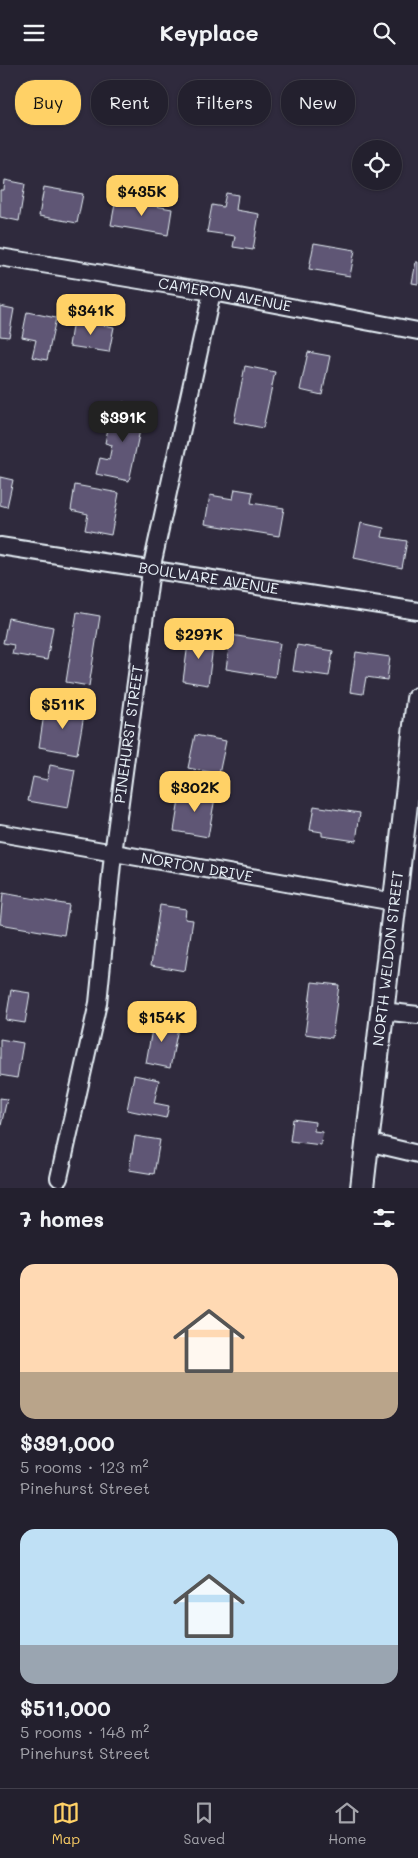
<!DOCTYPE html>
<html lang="en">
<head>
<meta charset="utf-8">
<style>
  :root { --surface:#23202e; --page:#2f2d3a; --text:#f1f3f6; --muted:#a3a3aa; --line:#403e4a; --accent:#ffd166 }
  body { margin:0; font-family:Mali,sans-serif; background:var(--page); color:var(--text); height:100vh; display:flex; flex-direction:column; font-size:19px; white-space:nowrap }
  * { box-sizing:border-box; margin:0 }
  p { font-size:16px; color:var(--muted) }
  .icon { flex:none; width:28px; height:28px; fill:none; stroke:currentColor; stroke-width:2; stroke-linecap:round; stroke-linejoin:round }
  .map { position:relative; height:1123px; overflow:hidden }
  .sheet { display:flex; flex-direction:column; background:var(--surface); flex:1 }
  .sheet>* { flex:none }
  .hud { position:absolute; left:15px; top:15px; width:389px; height:45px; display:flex; gap:10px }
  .fabs { position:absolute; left:352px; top:75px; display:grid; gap:10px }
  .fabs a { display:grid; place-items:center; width:50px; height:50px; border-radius:50%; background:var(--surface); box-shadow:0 1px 4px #0004,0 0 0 1px var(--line); font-size:25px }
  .price { position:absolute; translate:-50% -42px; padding:0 11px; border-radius:10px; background:var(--accent); color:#111; font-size:16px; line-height:32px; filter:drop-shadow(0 1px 2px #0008) }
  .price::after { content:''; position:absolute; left:50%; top:30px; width:15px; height:11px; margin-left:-8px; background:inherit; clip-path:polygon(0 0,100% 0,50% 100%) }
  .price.selected { background:#222; color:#fff }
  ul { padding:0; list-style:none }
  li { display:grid; align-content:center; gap:10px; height:265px; padding:0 20px }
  li span { display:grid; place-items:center; height:155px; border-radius:15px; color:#555 }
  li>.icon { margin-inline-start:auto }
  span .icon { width:90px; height:90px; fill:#fffc; stroke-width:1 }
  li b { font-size:21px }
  h2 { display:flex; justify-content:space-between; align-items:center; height:60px; padding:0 20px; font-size:21px }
  .tag { padding:0 18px; border-radius:20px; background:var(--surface); box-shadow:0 1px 4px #0004,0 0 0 1px var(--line); font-size:18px; line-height:45px }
  .tag.selected { background:var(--accent); color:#111 }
  header { display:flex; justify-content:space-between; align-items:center; height:65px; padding:0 20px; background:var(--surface); font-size:22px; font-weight:700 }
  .dock { display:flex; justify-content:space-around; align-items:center; height:70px; border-top:1px solid var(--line); background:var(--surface); font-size:14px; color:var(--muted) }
  .dock a { display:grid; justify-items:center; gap:2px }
  .dock .selected { color:var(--accent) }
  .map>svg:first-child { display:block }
  .building { fill:#5f5774; stroke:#e8f1f8 }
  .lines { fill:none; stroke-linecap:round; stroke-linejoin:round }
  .street-casing { stroke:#e8f1f8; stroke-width:20 }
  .secondary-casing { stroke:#e8f1f8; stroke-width:26 }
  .street { stroke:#2f2a3d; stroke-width:16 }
  .secondary { stroke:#2f2a3d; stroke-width:22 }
  .labels { text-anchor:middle; stroke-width:5; stroke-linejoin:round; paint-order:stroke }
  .street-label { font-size:15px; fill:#e8f1f8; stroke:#2f2a3d }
</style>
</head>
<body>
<header><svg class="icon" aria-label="menu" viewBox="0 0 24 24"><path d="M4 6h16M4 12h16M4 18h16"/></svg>Keyplace<svg class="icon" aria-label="search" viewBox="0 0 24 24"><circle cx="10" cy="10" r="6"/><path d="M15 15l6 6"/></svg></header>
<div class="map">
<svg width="418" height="1123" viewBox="0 0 418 1123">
  <rect width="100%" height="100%" fill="#2f2a3d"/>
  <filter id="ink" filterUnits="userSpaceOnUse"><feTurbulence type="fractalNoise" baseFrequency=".02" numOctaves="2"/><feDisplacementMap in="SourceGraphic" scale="10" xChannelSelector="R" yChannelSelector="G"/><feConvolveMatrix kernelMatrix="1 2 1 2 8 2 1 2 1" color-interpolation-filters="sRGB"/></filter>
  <g filter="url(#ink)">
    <g class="building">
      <polygon points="5,115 25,119 19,156 0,152 0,125 4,125"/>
      <polygon points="44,122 83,129 77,158 39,151"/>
      <polygon points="226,128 238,130 236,145 259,149 253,185 233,182 235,171 207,167 212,140 223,142"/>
      <polygon points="116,134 172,144 168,170 111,160"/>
      <polygon points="314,178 355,185 350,211 309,204"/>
      <polygon points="416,197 418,197 418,219 412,218"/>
      <polygon points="0,241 14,244 9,272 0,271"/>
      <polygon points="27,247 56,253 47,295 32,292 36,275 22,272"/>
      <polygon points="73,255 114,262 109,287 69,281"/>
      <polygon points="308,287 330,291 322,330 300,325"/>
      <polygon points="245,301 275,307 263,363 234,357"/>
      <polygon points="123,337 145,342 129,416 96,409 100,393 109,395 112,380 105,378 109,359 118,361"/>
      <polygon points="0,412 13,415 7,442 0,440"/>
      <polygon points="75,420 119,428 111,470 85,465 88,449 71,445"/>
      <polygon points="235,424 253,427 251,438 284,443 279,471 205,459 210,430 233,434"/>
      <polygon points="361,458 384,463 382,472 407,476 402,503 354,493"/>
      <polygon points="77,547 100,551 89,621 66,617"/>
      <polygon points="8,553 53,562 47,595 12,589 14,580 3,578"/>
      <polygon points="231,570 280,578 275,612 226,604"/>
      <polygon points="189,571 214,574 208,620 183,616"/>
      <polygon points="297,580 333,586 329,611 293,606"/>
      <polygon points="356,587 390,592 387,615 366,612 363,629 350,627"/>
      <polygon points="58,640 85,644 77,689 39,682 44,649 56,651"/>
      <polygon points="195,670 226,676 219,709 188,703"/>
      <polygon points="50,700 75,705 68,743 28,736 33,712 47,715"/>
      <polygon points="187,723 216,727 208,772 174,766 179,735 184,736"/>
      <polygon points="314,741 360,748 356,776 322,771 322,767 310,765"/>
      <polygon points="3,828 69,840 64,870 0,859"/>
      <polygon points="160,840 186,844 185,854 193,855 185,906 151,900"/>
      <polygon points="312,917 339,920 332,973 305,969"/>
      <polygon points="11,925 30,928 25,958 6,955"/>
      <polygon points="154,953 179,958 170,1003 146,998"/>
      <polygon points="0,974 23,978 17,1013 0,1010"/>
      <polygon points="134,1010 159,1015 154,1038 169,1041 166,1053 127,1045"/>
      <polygon points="0,1033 7,1034 0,1065"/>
      <polygon points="293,1054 315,1057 314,1066 322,1067 321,1080 290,1076"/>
      <polygon points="135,1071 160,1075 154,1109 129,1105"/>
    </g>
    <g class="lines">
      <g class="street-casing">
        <g id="street">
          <path id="s1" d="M0,192l212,35 206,39"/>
          <path id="s2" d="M0,481l418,65"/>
          <path id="s3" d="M0,768l394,69"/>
          <polyline points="382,946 418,950"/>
          <polyline points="367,1077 418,1089"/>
          <path id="s4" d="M59,1113l39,-175 15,-149 38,-284 61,-278"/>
        </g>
      </g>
      <g class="secondary-casing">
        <g id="secondary">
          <path id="s5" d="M362,1123l56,-489"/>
        </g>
      </g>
      <use href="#street" class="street"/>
      <use href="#secondary" class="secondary"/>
    </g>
  </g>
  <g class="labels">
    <g class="street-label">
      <text dy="5" stroke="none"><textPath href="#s1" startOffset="228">CAMERON AVENUE</textPath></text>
      <text dy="5" stroke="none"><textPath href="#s2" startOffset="211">BOULWARE AVENUE</textPath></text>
      <text dy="5" stroke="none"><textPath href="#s4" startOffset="450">PINEHURST STREET</textPath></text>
      <text dy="5" stroke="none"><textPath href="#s3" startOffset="200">NORTON DRIVE</textPath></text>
      <text dy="5" stroke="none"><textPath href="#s5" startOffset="231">NORTH WELDON STREET</textPath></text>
    </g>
  </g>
</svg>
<div class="fabs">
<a><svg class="icon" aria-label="locate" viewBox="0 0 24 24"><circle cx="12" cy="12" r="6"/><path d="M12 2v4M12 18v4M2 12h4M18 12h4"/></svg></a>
</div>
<b class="price" style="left:142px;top:152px">$435K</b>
<b class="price" style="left:91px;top:271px">$341K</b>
<b class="price selected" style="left:123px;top:378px">$391K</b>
<b class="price" style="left:199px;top:595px">$297K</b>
<b class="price" style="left:63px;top:665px">$511K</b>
<b class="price" style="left:195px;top:748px">$302K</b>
<b class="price" style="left:162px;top:978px">$154K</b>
<div class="hud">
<a class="tag selected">Buy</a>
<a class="tag">Rent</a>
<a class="tag">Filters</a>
<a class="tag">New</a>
</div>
</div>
<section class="sheet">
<h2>7 homes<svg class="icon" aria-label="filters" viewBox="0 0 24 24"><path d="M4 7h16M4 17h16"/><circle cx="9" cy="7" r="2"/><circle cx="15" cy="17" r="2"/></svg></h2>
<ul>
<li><span style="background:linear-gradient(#ffd9b3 70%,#b9a48a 0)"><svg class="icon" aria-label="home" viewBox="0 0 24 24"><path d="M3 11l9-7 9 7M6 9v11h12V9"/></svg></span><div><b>$391,000</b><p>5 rooms · 123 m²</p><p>Pinehurst Street</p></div></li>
<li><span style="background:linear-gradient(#bfe0f5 75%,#9aa5b1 0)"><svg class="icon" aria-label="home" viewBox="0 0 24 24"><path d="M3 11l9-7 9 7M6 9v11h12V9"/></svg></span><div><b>$511,000</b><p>5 rooms · 148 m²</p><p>Pinehurst Street</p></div></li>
</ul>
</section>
<nav class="dock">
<a class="selected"><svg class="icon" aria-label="map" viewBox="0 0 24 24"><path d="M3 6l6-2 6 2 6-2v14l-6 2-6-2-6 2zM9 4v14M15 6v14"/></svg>Map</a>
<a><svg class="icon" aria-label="saved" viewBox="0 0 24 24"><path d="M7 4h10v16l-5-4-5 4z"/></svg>Saved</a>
<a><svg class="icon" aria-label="home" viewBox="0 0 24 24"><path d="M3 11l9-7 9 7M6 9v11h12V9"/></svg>Home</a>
</nav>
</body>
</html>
